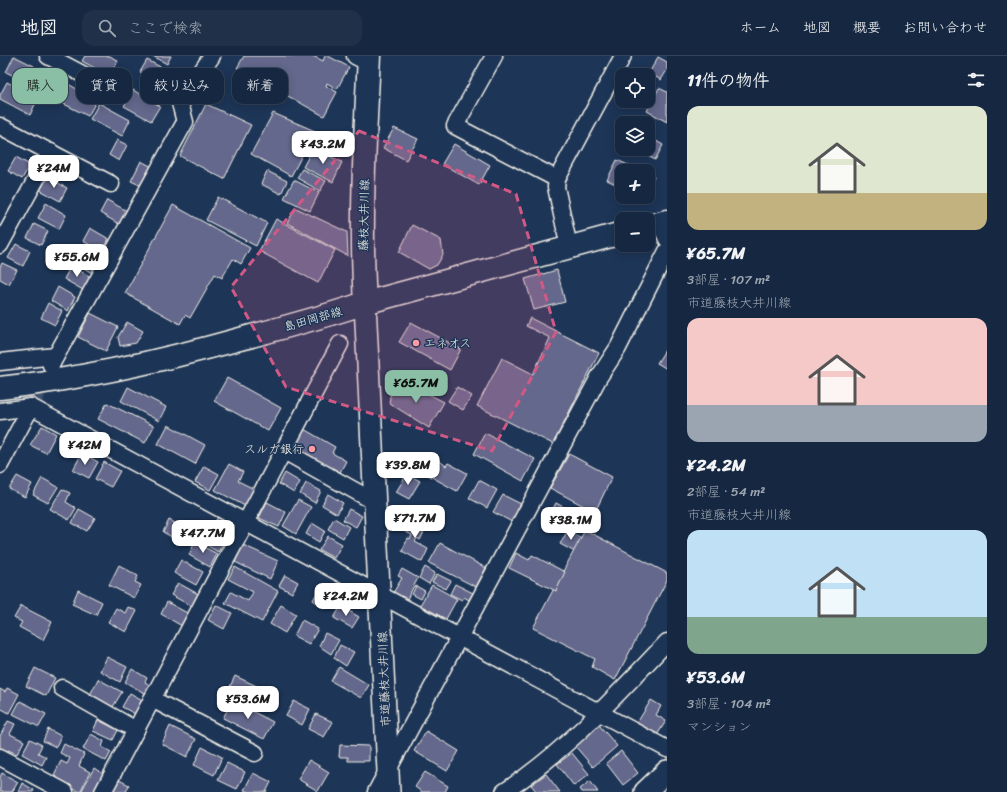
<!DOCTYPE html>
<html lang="ja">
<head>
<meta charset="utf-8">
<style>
  :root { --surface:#162841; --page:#1f3048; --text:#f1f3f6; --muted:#9ea6b1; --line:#35445a; --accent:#8abfa5 }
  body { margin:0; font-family:Sriracha,"Klee One",sans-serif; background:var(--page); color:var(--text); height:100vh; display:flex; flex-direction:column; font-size:15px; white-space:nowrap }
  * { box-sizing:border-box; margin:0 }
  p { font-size:13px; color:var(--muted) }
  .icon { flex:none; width:22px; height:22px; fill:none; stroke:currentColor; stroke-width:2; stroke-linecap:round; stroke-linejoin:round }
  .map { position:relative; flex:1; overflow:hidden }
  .panel { display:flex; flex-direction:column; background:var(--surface); width:340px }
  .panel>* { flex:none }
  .guide { position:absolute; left:12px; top:12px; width:380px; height:36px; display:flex; gap:8px }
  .buttons { position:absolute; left:615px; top:12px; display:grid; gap:8px }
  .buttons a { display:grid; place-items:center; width:40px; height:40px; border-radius:8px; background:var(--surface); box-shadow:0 2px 10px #0003,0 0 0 1px var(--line); font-size:20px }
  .price { position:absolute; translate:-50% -34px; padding:0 9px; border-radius:8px; background:#fff; color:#222; font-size:13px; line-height:26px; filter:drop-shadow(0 1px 2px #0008) }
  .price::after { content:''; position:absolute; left:50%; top:24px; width:12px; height:9px; margin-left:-6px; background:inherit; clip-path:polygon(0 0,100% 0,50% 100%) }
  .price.selected { background:var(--accent); color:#111 }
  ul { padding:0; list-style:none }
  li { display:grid; align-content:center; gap:8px; height:212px; padding:0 20px }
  li span { display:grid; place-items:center; height:124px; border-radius:12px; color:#555 }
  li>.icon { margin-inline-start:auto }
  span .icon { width:72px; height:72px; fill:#fffc; stroke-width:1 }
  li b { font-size:17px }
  h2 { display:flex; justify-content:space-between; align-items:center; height:48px; padding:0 20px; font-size:17px }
  .chip { padding:0 14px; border-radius:12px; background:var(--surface); box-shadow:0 2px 10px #0003,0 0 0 1px var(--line); font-size:14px; line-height:36px }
  .chip.selected { background:var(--accent); color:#111 }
  header { display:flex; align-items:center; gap:24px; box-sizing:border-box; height:56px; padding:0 20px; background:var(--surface); border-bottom:1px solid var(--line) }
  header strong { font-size:19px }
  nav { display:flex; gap:22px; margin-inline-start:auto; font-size:14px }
  .search { width:280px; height:36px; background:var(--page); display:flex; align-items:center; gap:10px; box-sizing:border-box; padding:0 14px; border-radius:12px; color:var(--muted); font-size:15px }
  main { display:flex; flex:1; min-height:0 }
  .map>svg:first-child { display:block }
  .building { fill:#64678c; stroke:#f4f1e8 }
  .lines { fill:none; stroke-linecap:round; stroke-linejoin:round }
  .minor-tunnel { stroke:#3d516d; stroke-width:16; stroke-dasharray:16 8; stroke-linecap:butt }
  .minor-casing { stroke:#f4f1e8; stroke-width:19 }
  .tertiary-casing { stroke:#f4f1e8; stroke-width:24 }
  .secondary-casing { stroke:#f4f1e8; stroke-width:25 }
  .primary-casing { stroke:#f4f1e8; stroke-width:25 }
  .minor { stroke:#1d3557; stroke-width:16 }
  .tertiary { stroke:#1d3557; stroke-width:21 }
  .secondary { stroke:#1d3557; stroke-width:22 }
  .primary { stroke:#1d3557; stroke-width:22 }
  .marked { fill:#d15985; fill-opacity:0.2; stroke:#d15985; stroke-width:3; stroke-dasharray:8 5; stroke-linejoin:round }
  .poi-dot { fill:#ff9aa2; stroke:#1d3557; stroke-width:1.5 }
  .labels { text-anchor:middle; stroke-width:3; stroke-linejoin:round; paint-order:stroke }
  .street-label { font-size:12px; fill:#f4f1e8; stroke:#1d3557 }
  .poi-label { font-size:12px; fill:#f4f1e8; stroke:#1d3557; text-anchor:start }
</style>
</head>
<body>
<header>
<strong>地図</strong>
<div class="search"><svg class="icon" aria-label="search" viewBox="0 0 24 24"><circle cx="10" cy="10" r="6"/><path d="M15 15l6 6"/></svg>ここで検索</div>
<nav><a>ホーム</a><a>地図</a><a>概要</a><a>お問い合わせ</a></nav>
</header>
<main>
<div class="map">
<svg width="667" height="736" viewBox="0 0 667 736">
  <rect width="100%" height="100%" fill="#1d3557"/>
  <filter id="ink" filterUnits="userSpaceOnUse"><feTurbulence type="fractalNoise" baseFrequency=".025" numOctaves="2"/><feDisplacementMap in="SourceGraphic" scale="8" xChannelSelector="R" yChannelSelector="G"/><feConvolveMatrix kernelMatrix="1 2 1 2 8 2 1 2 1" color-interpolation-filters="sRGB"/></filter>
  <g filter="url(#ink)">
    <g class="building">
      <polygon points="14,0 34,10 26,26 6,16"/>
      <polygon points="85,0 110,0 118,5 109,20 82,5"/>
      <polygon points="153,0 171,0 167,8"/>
      <polygon points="244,0 313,0 323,5 325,0 328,0 349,11 337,33 327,27 326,30 337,36 324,60 237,12"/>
      <polygon points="658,1 667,6 667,14 661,24 649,17"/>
      <polygon points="147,4 174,18 168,31 140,16"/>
      <polygon points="37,12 57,23 48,39 28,28"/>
      <polygon points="7,26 38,42 30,59 0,43 0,39"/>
      <polygon points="68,28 97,44 88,60 60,46"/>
      <polygon points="659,32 667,36 667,66 647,55"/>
      <polygon points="133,34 160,50 151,65 124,50"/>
      <polygon points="99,47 130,64 122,80 90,63"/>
      <polygon points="206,48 251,69 224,123 180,100"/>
      <polygon points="273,57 315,75 291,120 251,98"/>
      <polygon points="394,72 418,83 406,104 383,92"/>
      <polygon points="651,82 663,89 655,104 643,97 645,93 648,93 648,88"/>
      <polygon points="117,84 127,89 119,105 109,99"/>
      <polygon points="454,88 490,109 479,129 442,108"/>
      <polygon points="313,92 342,106 333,126 303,111"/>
      <polygon points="623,93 640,93 636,100"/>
      <polygon points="16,101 30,109 22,123 8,115"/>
      <polygon points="617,104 641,115 622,115 622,131 607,124"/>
      <polygon points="141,105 154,112 144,131 131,125"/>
      <polygon points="302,113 326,125 320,135 297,122"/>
      <polygon points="267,115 287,125 281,138 261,128"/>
      <polygon points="648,118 654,121 648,134"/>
      <polygon points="48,121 67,132 60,145 40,134"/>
      <polygon points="294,124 319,137 310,155 284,142"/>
      <polygon points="218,141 267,167 256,190 206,164"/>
      <polygon points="107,144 127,155 119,168 100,157"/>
      <polygon points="46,147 66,159 59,173 38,162"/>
      <polygon points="173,149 250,192 241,208 233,203 222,222 215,218 190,262 185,259 180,268 125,237"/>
      <polygon points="296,152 347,176 348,200 287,167"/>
      <polygon points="276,163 335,194 318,227 259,195"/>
      <polygon points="34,168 48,175 41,189 27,182"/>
      <polygon points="412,169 441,184 443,199 437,209 429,213 399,196"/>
      <polygon points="90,172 109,183 102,196 83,185"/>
      <polygon points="16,188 30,195 23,210 8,202"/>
      <polygon points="83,194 102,205 94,218 75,207"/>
      <polygon points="2,207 17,214 9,228 0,223 0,211"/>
      <polygon points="71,210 91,221 83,234 64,223"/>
      <polygon points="557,214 565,246 534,254 525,223"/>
      <polygon points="58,231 75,241 68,255 51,245"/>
      <polygon points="48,247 62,255 55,269 41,262"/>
      <polygon points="90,257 118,271 106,295 78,281"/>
      <polygon points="530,262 599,297 553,388 477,350 502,302 533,318 550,282 526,270"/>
      <polygon points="127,266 143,275 136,287 120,290 118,281"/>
      <polygon points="411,266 461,293 450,314 399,286"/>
      <polygon points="667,291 667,313 657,307"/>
      <polygon points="227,322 281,352 268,375 214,345"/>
      <polygon points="392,329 415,331 444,346 429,372 389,347"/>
      <polygon points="128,331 166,351 159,365 121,345"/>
      <polygon points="457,331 472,340 463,354 448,345"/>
      <polygon points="107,347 154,370 145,387 98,363"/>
      <polygon points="168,369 205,389 195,408 158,388"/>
      <polygon points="42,370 56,378 46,397 30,389"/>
      <polygon points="302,372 335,391 332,397 346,405 338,420 290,394"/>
      <polygon points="485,377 535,403 523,425 474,398"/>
      <polygon points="82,397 98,406 89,422 73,414"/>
      <polygon points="569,398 612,421 595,456 550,432"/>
      <polygon points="437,403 446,410 448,407 467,417 457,435 428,419"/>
      <polygon points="104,406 120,415 111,431 95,423"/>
      <polygon points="229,408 243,416 238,425 254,433 245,450 215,434"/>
      <polygon points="204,410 219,418 210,434 195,426"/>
      <polygon points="285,417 300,426 294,437 279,428"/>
      <polygon points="407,418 420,425 409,443 396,436"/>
      <polygon points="17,420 32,428 25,441 9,433"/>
      <polygon points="42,422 58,431 48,447 33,439"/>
      <polygon points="479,424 497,434 487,452 469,442"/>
      <polygon points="306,427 321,435 315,447 300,438"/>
      <polygon points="62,433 70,437 66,446 76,452 69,464 50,453"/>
      <polygon points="328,438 343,447 337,458 322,449"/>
      <polygon points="503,439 521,448 512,466 493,456"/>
      <polygon points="298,444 311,451 296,478 283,470"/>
      <polygon points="267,446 286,456 279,471 259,462"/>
      <polygon points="556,447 580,460 572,474 548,462"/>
      <polygon points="79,453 95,462 87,475 72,467"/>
      <polygon points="349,453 362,460 356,471 343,464"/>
      <polygon points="218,461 234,468 227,480 212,471"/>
      <polygon points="408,461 427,470 420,484 417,482 415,486 428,493 422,506 402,495 408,482 410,483 412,479 402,474"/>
      <polygon points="334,462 349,471 343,482 328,473"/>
      <polygon points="169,464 191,475 184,488 163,476"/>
      <polygon points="312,467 325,475 319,486 306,478"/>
      <polygon points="568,474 582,483 575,496 560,488"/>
      <polygon points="585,474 667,517 667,524 615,624 592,611 595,603 533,572"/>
      <polygon points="209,476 225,484 218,496 203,487"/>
      <polygon points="328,480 342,488 334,502 319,494"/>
      <polygon points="195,486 217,498 210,511 189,499"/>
      <polygon points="440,487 486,512 476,531 429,507"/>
      <polygon points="243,489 278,505 270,523 235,506"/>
      <polygon points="516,497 529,504 532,499 565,516 556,535 509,512"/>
      <polygon points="181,504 203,516 196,529 174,517"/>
      <polygon points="119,509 138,520 135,526 141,529 134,542 109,529"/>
      <polygon points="235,511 278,535 262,566 225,547 231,536 248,545 253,536 228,523"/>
      <polygon points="425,511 435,517 429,528 419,522"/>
      <polygon points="402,513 418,522 406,545 393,537 402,522 398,520"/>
      <polygon points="437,518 451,525 446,533 432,526"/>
      <polygon points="285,519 298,526 292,537 279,530"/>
      <polygon points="178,527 200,539 193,551 171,539"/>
      <polygon points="455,528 473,537 469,544 464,541 462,544 450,538"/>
      <polygon points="432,529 457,543 446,563 420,549"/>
      <polygon points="416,530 425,535 421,543 412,538"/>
      <polygon points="351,531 364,539 358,550 345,542"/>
      <polygon points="319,533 332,541 325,552 313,544"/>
      <polygon points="78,534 102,546 96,559 72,548"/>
      <polygon points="167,546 189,558 182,570 161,558"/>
      <polygon points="216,549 232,557 224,573 208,564"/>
      <polygon points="281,549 296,558 285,577 270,568"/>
      <polygon points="21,550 52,566 43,584 19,571 22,566 14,562"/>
      <polygon points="341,550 359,561 352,572 334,562"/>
      <polygon points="128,551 137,555 126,576 108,566 116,552 125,557"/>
      <polygon points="302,564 318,573 309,588 294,580"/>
      <polygon points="325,577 339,584 331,598 319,590"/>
      <polygon points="340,589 354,596 346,610 334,602"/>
      <polygon points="107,601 127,611 120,626 100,615"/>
      <polygon points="339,611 369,629 361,642 331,625"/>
      <polygon points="35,612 55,622 46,640 26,630"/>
      <polygon points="132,613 147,622 145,626 151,630 146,638 125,626"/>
      <polygon points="235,620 261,632 252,650 227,637"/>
      <polygon points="98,623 122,636 111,654 89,641"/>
      <polygon points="7,632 19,638 9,657 0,652 0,633 5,636"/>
      <polygon points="130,637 146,646 139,660 122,651"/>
      <polygon points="651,644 661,650 656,659 666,665 657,679 637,667"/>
      <polygon points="20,645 46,658 39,671 13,658"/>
      <polygon points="232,645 273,666 264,683 223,662"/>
      <polygon points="294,645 310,653 302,669 286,660"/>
      <polygon points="316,658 333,666 324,681 308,673"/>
      <polygon points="98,664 118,674 113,684 93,675"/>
      <polygon points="8,665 15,668 10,678 24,685 17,698 8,694 6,697 0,694 0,680"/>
      <polygon points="599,669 617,690 593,711 575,690"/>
      <polygon points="170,670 196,683 187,701 162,688"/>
      <polygon points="48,673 61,680 56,691 43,685"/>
      <polygon points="426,675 459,695 447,715 414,695"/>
      <polygon points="91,678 104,685 102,691 111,696 106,705 83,693"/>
      <polygon points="30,683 42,689 38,697 46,701 42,709 22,698"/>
      <polygon points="64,688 84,698 79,710 90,716 80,736 52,723 61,705 67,708 70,702 60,697"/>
      <polygon points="340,689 369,690 369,705 348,705 348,701 339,701"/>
      <polygon points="202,691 222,701 214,719 194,709"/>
      <polygon points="621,695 638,717 623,729 606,707"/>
      <polygon points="572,697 589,718 574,730 557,708"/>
      <polygon points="309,704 329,716 318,735 298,723"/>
      <polygon points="227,707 245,716 237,733 218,724"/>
      <polygon points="94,712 105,719 96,736 81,736"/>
      <polygon points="425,716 448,730 445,736 422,736 415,731"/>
      <polygon points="2,717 18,726 12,736 0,736 0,721"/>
      <polygon points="253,717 271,726 266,736 249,736 244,734"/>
      <polygon points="546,718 560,736 537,736 531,729"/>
      <polygon points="115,722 129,729 126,736 108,736"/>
      <polygon points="590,725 598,736 582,736 580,733"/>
      <polygon points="22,727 34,734 33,736 18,736"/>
    </g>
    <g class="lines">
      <polyline class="minor-tunnel" points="31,351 47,318"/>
      <g class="minor-casing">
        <g id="minor">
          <polyline points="48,0 105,30"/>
          <polyline points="355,0 369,7"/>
          <polyline points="494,0 455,70 557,123"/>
          <polyline points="0,70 111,128"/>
          <polyline points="660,167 667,183"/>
          <polyline points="0,189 51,96"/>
          <polyline points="569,191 556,131 557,123 623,0"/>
          <polyline points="0,306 55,300"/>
          <polyline points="51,309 185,66 180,47 212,0"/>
          <polyline points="0,355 31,351 667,693"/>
          <polyline points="284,395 375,446"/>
          <polyline points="0,409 31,351"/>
          <polyline points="62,632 136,674"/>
          <polyline points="152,643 255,697"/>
          <polyline points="0,701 65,736"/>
          <polyline points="103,736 340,288"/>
          <polyline points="376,736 599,321 618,292 667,195"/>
          <path d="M504,736c62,-41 112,-96 163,-150"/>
        </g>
      </g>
      <g class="tertiary-casing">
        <g id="tertiary">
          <polyline points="365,247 389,736"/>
          <polyline points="645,736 667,715"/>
        </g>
      </g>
      <g class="secondary-casing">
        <g id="secondary">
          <polyline points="648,170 667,165"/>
          <path d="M0,332c82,-9 161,-27 240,-49 42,-11 84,-22 125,-36l257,-70"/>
        </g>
      </g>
      <g class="primary-casing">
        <path id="primary" d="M365,247c-5,-82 0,-165 4,-247"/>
      </g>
      <use href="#minor" class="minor"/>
      <use href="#tertiary" class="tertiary"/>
      <use href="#secondary" class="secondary"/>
      <use href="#primary" class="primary"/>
    </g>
  </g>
  <path class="marked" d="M359,75l157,63 40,138 -64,119 -206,-64 -55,-100z"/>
  <g class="poi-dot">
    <circle cx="416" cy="287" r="4"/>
    <circle cx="312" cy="393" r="4"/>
  </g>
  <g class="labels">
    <g class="street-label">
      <text transform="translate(364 159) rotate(-89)" y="4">藤枝大井川線</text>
      <text transform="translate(313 263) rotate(-16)" y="4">島田岡部線</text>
      <text transform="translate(384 623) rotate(-92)" y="4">市道藤枝大井川線</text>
    </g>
    <g class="poi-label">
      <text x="424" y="291">エネオス</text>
      <text x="304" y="397" text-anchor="end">スルガ銀行</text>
    </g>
  </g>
</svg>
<div class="buttons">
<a><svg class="icon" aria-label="locate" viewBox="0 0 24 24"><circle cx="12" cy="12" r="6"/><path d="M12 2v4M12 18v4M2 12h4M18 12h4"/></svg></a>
<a><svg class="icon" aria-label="layers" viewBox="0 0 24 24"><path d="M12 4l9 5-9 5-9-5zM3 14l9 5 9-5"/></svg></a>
<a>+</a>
<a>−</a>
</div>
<b class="price" style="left:323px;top:109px">¥43.2M</b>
<b class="price" style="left:54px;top:133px">¥24M</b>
<b class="price" style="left:77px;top:222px">¥55.6M</b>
<b class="price selected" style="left:416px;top:348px">¥65.7M</b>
<b class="price" style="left:85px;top:410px">¥42M</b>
<b class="price" style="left:408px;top:430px">¥39.8M</b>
<b class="price" style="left:415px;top:483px">¥71.7M</b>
<b class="price" style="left:571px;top:485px">¥38.1M</b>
<b class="price" style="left:203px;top:498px">¥47.7M</b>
<b class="price" style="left:346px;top:561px">¥24.2M</b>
<b class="price" style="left:248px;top:664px">¥53.6M</b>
<div class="guide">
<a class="chip selected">購入</a>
<a class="chip">賃貸</a>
<a class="chip">絞り込み</a>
<a class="chip">新着</a>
</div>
</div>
<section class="panel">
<h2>11件の物件<svg class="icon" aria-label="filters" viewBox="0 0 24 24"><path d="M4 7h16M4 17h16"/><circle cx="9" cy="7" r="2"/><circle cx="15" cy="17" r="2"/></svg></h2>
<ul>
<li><span style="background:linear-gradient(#dfe7d0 70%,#c2b280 0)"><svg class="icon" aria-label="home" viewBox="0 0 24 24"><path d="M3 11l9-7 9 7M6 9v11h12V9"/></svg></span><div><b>¥65.7M</b><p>3部屋 · 107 m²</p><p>市道藤枝大井川線</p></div></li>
<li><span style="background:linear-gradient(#f6c9c9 70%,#9aa5b1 0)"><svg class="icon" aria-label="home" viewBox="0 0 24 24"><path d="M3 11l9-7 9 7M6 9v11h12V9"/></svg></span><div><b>¥24.2M</b><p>2部屋 · 54 m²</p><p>市道藤枝大井川線</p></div></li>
<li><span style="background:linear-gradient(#bfe0f5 70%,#7fa58c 0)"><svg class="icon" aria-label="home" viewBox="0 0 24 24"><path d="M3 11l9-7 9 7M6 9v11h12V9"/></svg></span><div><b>¥53.6M</b><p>3部屋 · 104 m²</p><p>マンション</p></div></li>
</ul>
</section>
</main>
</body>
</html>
